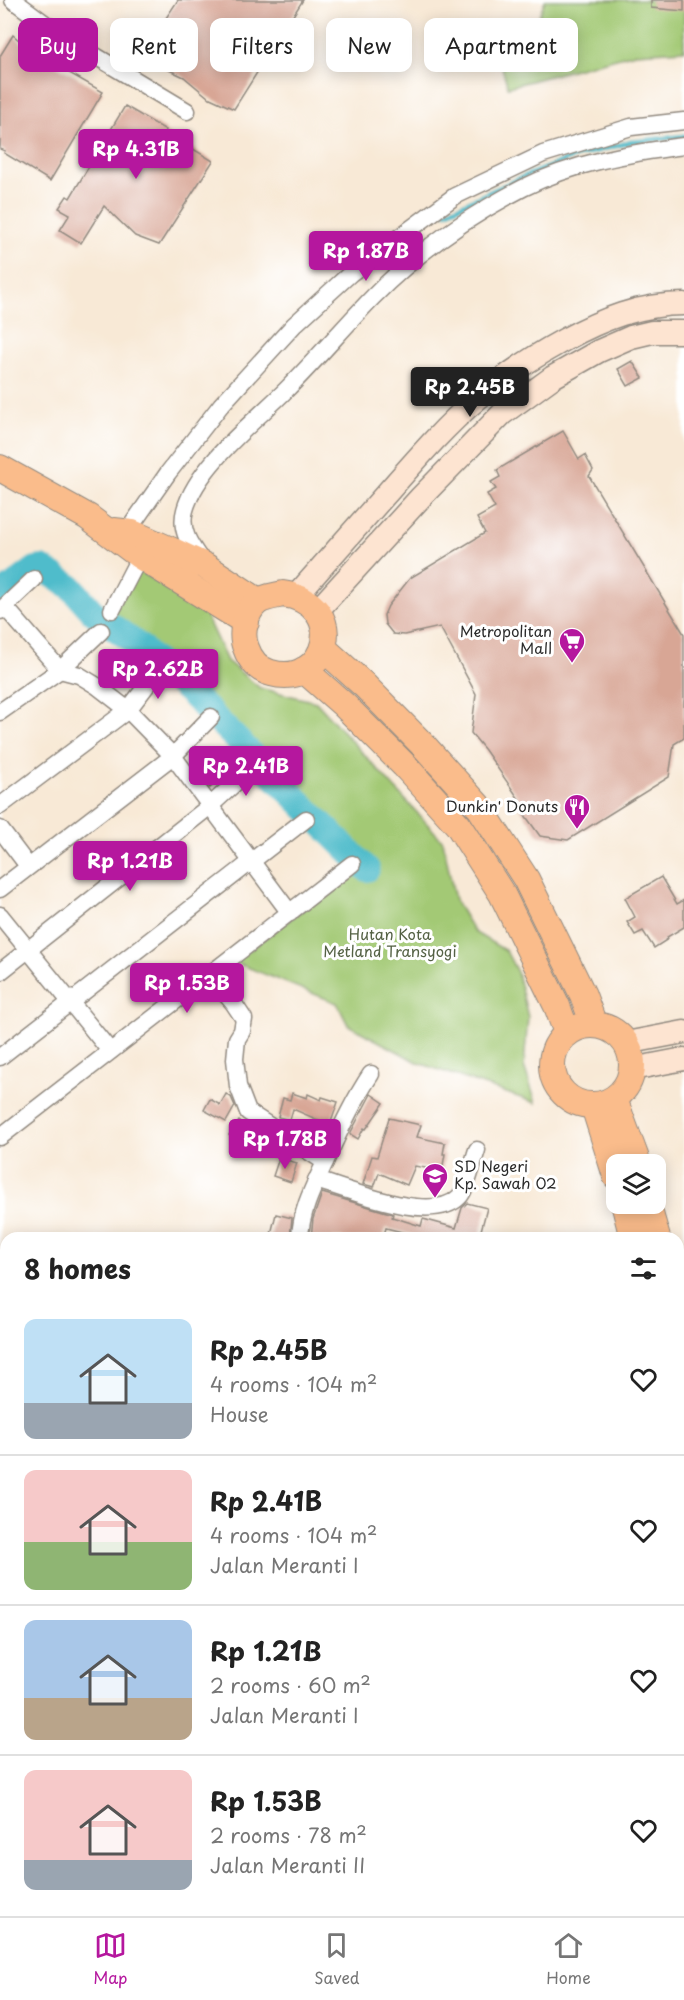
<!DOCTYPE html>
<html lang="en">
<head>
<meta charset="utf-8">
<style>
  :root { --surface:#fff; --page:#f6f6f6; --text:#222; --muted:#767676; --line:#e0e0e0; --accent:#b5179e }
  body { margin:0; font-family:"Playpen Sans",sans-serif; background:var(--page); color:var(--text); height:100vh; display:flex; flex-direction:column; font-size:22px; white-space:nowrap }
  * { box-sizing:border-box; margin:0 }
  p { font-size:20px; color:var(--muted) }
  .icon { flex:none; width:33px; height:33px; fill:none; stroke:currentColor; stroke-width:2; stroke-linecap:round; stroke-linejoin:round }
  .map { position:relative; flex:1; overflow:hidden }
  .panel { position:absolute; left:0px; top:1232px; width:684px; height:686px; display:flex; flex-direction:column; background:var(--surface); border-radius:18px 18px 0 0; box-shadow:0 3px 15px #0003 }
  .panel>* { flex:none }
  .banner { position:absolute; left:18px; top:18px; width:648px; height:54px; display:flex; gap:12px }
  .tools { position:absolute; left:606px; top:1154px; display:grid; gap:12px }
  .tools a { display:grid; place-items:center; width:60px; height:60px; border-radius:12px; background:var(--surface); box-shadow:0 3px 15px #0003; font-size:30px }
  .price { position:absolute; translate:-50% -51px; padding:0 14px; border-radius:6px; background:var(--accent); color:#fff; font-size:20px; line-height:39px; filter:drop-shadow(0 2px 3px #0008) }
  .price::after { content:''; position:absolute; left:50%; top:36px; width:18px; height:14px; margin-left:-9px; background:inherit; clip-path:polygon(0 0,100% 0,50% 100%) }
  .price.active { background:#222; color:#fff }
  ul { padding:0; list-style:none }
  li { display:flex; align-items:center; gap:18px; height:150px; padding:0 24px }
  li+li { border-top:2px solid var(--line) }
  li span { display:grid; place-items:center; flex:none; width:168px; height:120px; border-radius:12px; color:#555 }
  li>.icon { margin-inline-start:auto }
  span .icon { width:72px; height:72px; fill:#fffc; stroke-width:1 }
  li b { font-size:26px }
  h2 { display:flex; justify-content:space-between; align-items:center; height:72px; padding:0 24px; font-size:26px }
  .tag { padding:0 21px; border-radius:12px; background:var(--surface); box-shadow:0 3px 15px #0003; font-size:21px; line-height:54px }
  .tag.active { background:var(--accent); color:#fff }
  .tab-bar { display:flex; justify-content:space-around; align-items:center; height:84px; border-top:2px solid var(--line); background:var(--surface); font-size:16px; color:var(--muted) }
  .tab-bar a { display:grid; justify-items:center; gap:3px }
  .tab-bar .active { color:var(--accent) }
  .map>svg:first-child { display:block }
  .green { fill:#a3c974; stroke:#677a50; stroke-width:1.5 }
  .lines { fill:none; stroke-linecap:round; stroke-linejoin:round }
  .stream { stroke:#50bccb; stroke-width:4.5 }
  .river { stroke:#50bccb; stroke-width:26 }
  .building { fill:#d8a695 }
  .street-casing { stroke:#928a80; stroke-width:19 }
  .secondary-casing { stroke:#928a80; stroke-width:25 }
  .primary-casing { stroke:#928a80; stroke-width:28 }
  .street { stroke:#fff; stroke-width:16 }
  .secondary { stroke:#fde4d1; stroke-width:22 }
  .primary { stroke:#fabc8b; stroke-width:26 }
  .labels { text-anchor:middle; stroke-width:6; stroke-linejoin:round; paint-order:stroke }
  .poi-label { font-size:15px; fill:#2b2b2b; stroke:#fff; text-anchor:end }
  .park-label { font-size:15px; fill:#556245; stroke:#fff }
</style>
</head>
<body>
<div class="map">
<svg width="684" height="1916" viewBox="0 0 684 1916">
  <rect width="100%" height="100%" fill="#fff"/>
  <filter id="ink" filterUnits="userSpaceOnUse"><feTurbulence type="fractalNoise" baseFrequency=".0167" numOctaves="2"/><feDisplacementMap in="SourceGraphic" scale="12" xChannelSelector="R" yChannelSelector="G"/><feConvolveMatrix kernelMatrix="1 2 1 2 8 2 1 2 1" color-interpolation-filters="sRGB"/></filter>
  <filter id="wash" filterUnits="userSpaceOnUse"><feTurbulence type="fractalNoise" baseFrequency=".008" numOctaves="4" result="noise"/><feDisplacementMap in="SourceGraphic" scale="24" xChannelSelector="R" yChannelSelector="G"/><feGaussianBlur stdDeviation="1.35" result="paint"/><feColorMatrix in="noise" values="0 0 0 0 0 0 0 0 0 0 0 0 0 0 0 0 0 1.4 0 .05"/><feComposite in="paint" operator="in"/></filter>
  <g filter="url(#wash)">
    <rect width="100%" height="100%" fill="#f8e9d6"/>
    <g class="green">
      <polygon points="545,0 684,0 684,50 635,53 508,87 493,39 534,29"/>
      <polygon points="139,570 205,614 227,661 260,688 316,702 443,841 455,900 474,932 506,951 517,972 528,1017 524,1066 536,1103 419,1063 348,1025 337,1003 234,962 371,857 109,620"/>
    </g>
    <g class="lines">
      <polyline class="stream" points="446,212 520,178 574,157 631,142 684,136"/>
      <polyline class="river" points="0,596 36,569 42,568 71,587 93,612 139,646 193,696 367,869"/>
    </g>
    <g id="blocks">
      <g class="building">
        <polygon points="178,0 303,0 234,109 208,97 184,77 165,68 144,51"/>
        <polygon points="651,0 684,0 684,11 651,8"/>
        <polygon points="13,35 34,53 103,92 50,181 4,153 5,151 0,149 0,56"/>
        <polygon points="125,106 166,130 165,132 213,161 159,245 135,236 104,206 81,243 60,230 70,214 59,208 67,196 70,198"/>
        <polygon points="632,361 643,378 628,386 618,369"/>
        <polygon points="563,431 579,459 585,455 593,470 589,476 684,634 684,738 674,744 669,777 568,840 540,836 517,804 521,802 485,750 471,733 476,694 440,627 404,635 393,634 385,624 384,615 388,606 410,578 485,533 477,518 495,508 487,494 496,489 491,482 500,477 497,470"/>
        <polygon points="210,762 222,777 210,788 198,772"/>
        <polygon points="661,877 677,904 684,900 684,927 667,937 668,939 654,948 643,931 635,935 627,922 635,917 625,898"/>
        <polygon points="292,1093 307,1098 308,1094 321,1100 322,1097 338,1102 330,1125 293,1109 290,1120 278,1117 283,1098 290,1100"/>
        <polygon points="226,1094 231,1097 235,1106 226,1122 204,1110 210,1099 220,1105"/>
        <polygon points="371,1094 384,1103 366,1129 364,1128 358,1139 350,1134"/>
        <polygon points="389,1118 421,1125 417,1137 445,1143 443,1154 445,1154 442,1171 415,1166 407,1185 379,1173 374,1187 363,1184 372,1156 377,1157"/>
        <polygon points="239,1121 251,1129 241,1143 229,1135"/>
        <polygon points="279,1158 297,1163 291,1182 273,1176"/>
        <polygon points="322,1193 393,1214 392,1217 421,1226 423,1219 456,1228 462,1208 467,1203 487,1208 479,1238 418,1238 418,1236 386,1228 383,1238 311,1238 313,1219"/>
        <polygon points="276,1214 292,1218 290,1238 270,1238"/>
      </g>
    </g>
  </g>
  <g filter="url(#ink)">
    <use href="#blocks" fill-opacity="0" stroke="#928a80" stroke-width="1.5"/>
    <g class="lines">
      <g class="street-casing">
        <g id="street">
          <polyline points="13,0 59,34 187,111"/>
          <polyline points="122,539 168,473 221,405 294,325 351,273 455,196 543,154 631,127 684,121"/>
          <path d="M203,563c-12,-17 -24,-32 -18,-53 12,-44 69,-88 101,-120 30,-30 57,-62 87,-93 43,-44 94,-80 150,-109 50,-25 106,-35 161,-42"/>
          <polyline points="5,607 60,670 79,675 97,686 128,710 173,756 290,913"/>
          <polyline points="112,610 140,556"/>
          <polyline points="0,611 34,579"/>
          <polyline points="0,712 60,670 101,631"/>
          <polyline points="0,806 128,710 160,668"/>
          <polyline points="0,829 28,866"/>
          <polyline points="0,889 173,756 211,717"/>
          <polyline points="0,915 110,1051"/>
          <polyline points="0,972 210,806 258,762"/>
          <polyline points="219,986 234,1004 244,1019 242,1031 237,1039 235,1059 238,1086 248,1112 325,1162"/>
          <polyline points="0,1057 306,819"/>
          <polyline points="0,1137 352,864"/>
          <path d="M316,1180c32,9 116,45 143,17 8,-8 14,-36 18,-47"/>
          <path d="M300,1238c1,-29 15,-54 26,-78 14,-30 27,-59 45,-86"/>
          <polyline points="0,1483 4,1477"/>
          <polyline points="0,1532 6,1531"/>
          <polyline points="0,1584 6,1589"/>
          <polyline points="0,1826 6,1827"/>
          <polyline points="0,1876 6,1877"/>
          <polyline points="171,1911 179,1916"/>
          <polyline points="111,1916 113,1911"/>
          <polyline points="279,1916 279,1911"/>
          <polyline points="488,1916 488,1911"/>
        </g>
      </g>
      <g class="secondary-casing">
        <g id="secondary">
          <path d="M296,596c30,-34 60,-68 90,-102 29,-33 58,-67 91,-95 27,-23 56,-42 87,-59 38,-21 76,-36 120,-36"/>
          <polyline points="317,611 421,497 502,414 553,377 599,351 631,337 652,332 684,332"/>
          <polyline points="626,1043 684,1032"/>
          <polyline points="632,1069 684,1059"/>
        </g>
      </g>
      <g class="primary-casing">
        <g id="primary">
          <polyline points="0,468 88,517 140,556 246,622"/>
          <polyline points="114,531 132,533 175,552 205,566 258,601"/>
          <path d="M283,594c68,10 45,95 -12,79 -12,-3 -21,-13 -25,-25 -6,-14 -1,-36 11,-46 7,-5 18,-6 26,-8z"/>
          <polyline points="323,648 364,685 424,746 480,808 526,879 583,995 594,1025"/>
          <polyline points="304,670 344,705 404,765 458,825 502,894 557,1006 567,1033"/>
          <circle cx="592" cy="1065" r="40"/>
          <polyline points="614,1099 638,1164"/>
          <polyline points="594,1106 616,1176"/>
          <polyline points="624,1203 633,1238"/>
          <polyline points="647,1203 657,1238"/>
          <polyline points="678,1449 680,1500 678,1573"/>
          <polyline points="678,1901 678,1909"/>
          <polyline points="616,1911 618,1916"/>
        </g>
      </g>
      <use href="#street" class="street"/>
      <use href="#secondary" class="secondary"/>
      <use href="#primary" class="primary"/>
    </g>
  </g>
  <defs>
    <g id="supermarket-pin" transform="scale(1.35)"><path d="M0 17L-7.5 6A9.5 9.5 0 1 1 7.5 6Z" fill="#b5179e" stroke="#fff"/><path d="M-6-5.5h2.5l.6 2H6L4.5 2H-2.5L-4.4-4H-6ZM-1.5 3.2a1.3 1.3 0 1 0 .1 0ZM3 3.2a1.3 1.3 0 1 0 .1 0Z" fill="#fff"/></g>
    <g id="restaurant-pin" transform="scale(1.35)"><path d="M0 17L-7.5 6A9.5 9.5 0 1 1 7.5 6Z" fill="#b5179e" stroke="#fff"/><path d="M-5-6h1v4h1v-4h1v4h1v-4h1v5L-1.5 .5V6h-2V.5L-5-1ZM5-6V6H3V1.5H1.5Q1.5-4 5-6Z" fill="#fff"/></g>
    <g id="school-pin" transform="scale(1.35)"><path d="M0 17L-7.5 6A9.5 9.5 0 1 1 7.5 6Z" fill="#b5179e" stroke="#fff"/><path d="M0-5L7-2L0 1L-7-2ZM-4 1L0 2.5L4 1V4Q0 6-4 4Z" fill="#fff"/></g>
  </defs>
  <g fill-rule="evenodd">
    <use href="#supermarket-pin" x="572" y="641"/>
    <use href="#restaurant-pin" x="577" y="807"/>
    <use href="#school-pin" x="435" y="1176"/>
  </g>
  <g class="labels">
    <g class="poi-label">
      <text x="552" y="637">Metropolitan<tspan x="552" dy="17">Mall</tspan></text>
      <text x="558" y="812">Dunkin' Donuts</text>
      <text x="454" y="1172" text-anchor="start">SD Negeri<tspan x="454" dy="17">Kp. Sawah 02</tspan></text>
    </g>
    <g class="park-label">
      <text x="390" y="940">Hutan Kota<tspan x="390" dy="17">Metland Transyogi</tspan></text>
    </g>
  </g>
</svg>
<div class="tools">
<a><svg class="icon" aria-label="layers" viewBox="0 0 24 24"><path d="M12 4l9 5-9 5-9-5zM3 14l9 5 9-5"/></svg></a>
</div>
<b class="price" style="left:136px;top:180px">Rp 4.31B</b>
<b class="price" style="left:366px;top:282px">Rp 1.87B</b>
<b class="price active" style="left:470px;top:418px">Rp 2.45B</b>
<b class="price" style="left:158px;top:700px">Rp 2.62B</b>
<b class="price" style="left:246px;top:797px">Rp 2.41B</b>
<b class="price" style="left:130px;top:892px">Rp 1.21B</b>
<b class="price" style="left:187px;top:1014px">Rp 1.53B</b>
<b class="price" style="left:285px;top:1170px">Rp 1.78B</b>
<div class="banner">
<a class="tag active">Buy</a>
<a class="tag">Rent</a>
<a class="tag">Filters</a>
<a class="tag">New</a>
<a class="tag">Apartment</a>
</div>
<section class="panel">
<h2>8 homes<svg class="icon" aria-label="filters" viewBox="0 0 24 24"><path d="M4 7h16M4 17h16"/><circle cx="9" cy="7" r="2"/><circle cx="15" cy="17" r="2"/></svg></h2>
<ul>
<li><span style="background:linear-gradient(#bfe0f5 70%,#9aa5b1 0)"><svg class="icon" aria-label="home" viewBox="0 0 24 24"><path d="M3 11l9-7 9 7M6 9v11h12V9"/></svg></span><div><b>Rp 2.45B</b><p>4 rooms · 104 m²</p><p>House</p></div><svg class="icon" aria-label="heart" viewBox="0 0 24 24"><path d="M12 20l-8-8c-3-5 5-10 8-4 3-6 11-1 8 4z"/></svg></li>
<li><span style="background:linear-gradient(#f6c9c9 60%,#8fb573 0)"><svg class="icon" aria-label="home" viewBox="0 0 24 24"><path d="M3 11l9-7 9 7M6 9v11h12V9"/></svg></span><div><b>Rp 2.41B</b><p>4 rooms · 104 m²</p><p>Jalan Meranti I</p></div><svg class="icon" aria-label="heart" viewBox="0 0 24 24"><path d="M12 20l-8-8c-3-5 5-10 8-4 3-6 11-1 8 4z"/></svg></li>
<li><span style="background:linear-gradient(#a9c7e8 65%,#b9a48a 0)"><svg class="icon" aria-label="home" viewBox="0 0 24 24"><path d="M3 11l9-7 9 7M6 9v11h12V9"/></svg></span><div><b>Rp 1.21B</b><p>2 rooms · 60 m²</p><p>Jalan Meranti I</p></div><svg class="icon" aria-label="heart" viewBox="0 0 24 24"><path d="M12 20l-8-8c-3-5 5-10 8-4 3-6 11-1 8 4z"/></svg></li>
<li><span style="background:linear-gradient(#f6c9c9 75%,#9aa5b1 0)"><svg class="icon" aria-label="home" viewBox="0 0 24 24"><path d="M3 11l9-7 9 7M6 9v11h12V9"/></svg></span><div><b>Rp 1.53B</b><p>2 rooms · 78 m²</p><p>Jalan Meranti II</p></div><svg class="icon" aria-label="heart" viewBox="0 0 24 24"><path d="M12 20l-8-8c-3-5 5-10 8-4 3-6 11-1 8 4z"/></svg></li>
</ul>
</section>
</div>
<nav class="tab-bar">
<a class="active"><svg class="icon" aria-label="map" viewBox="0 0 24 24"><path d="M3 6l6-2 6 2 6-2v14l-6 2-6-2-6 2zM9 4v14M15 6v14"/></svg>Map</a>
<a><svg class="icon" aria-label="saved" viewBox="0 0 24 24"><path d="M7 4h10v16l-5-4-5 4z"/></svg>Saved</a>
<a><svg class="icon" aria-label="home" viewBox="0 0 24 24"><path d="M3 11l9-7 9 7M6 9v11h12V9"/></svg>Home</a>
</nav>
</body>
</html>
